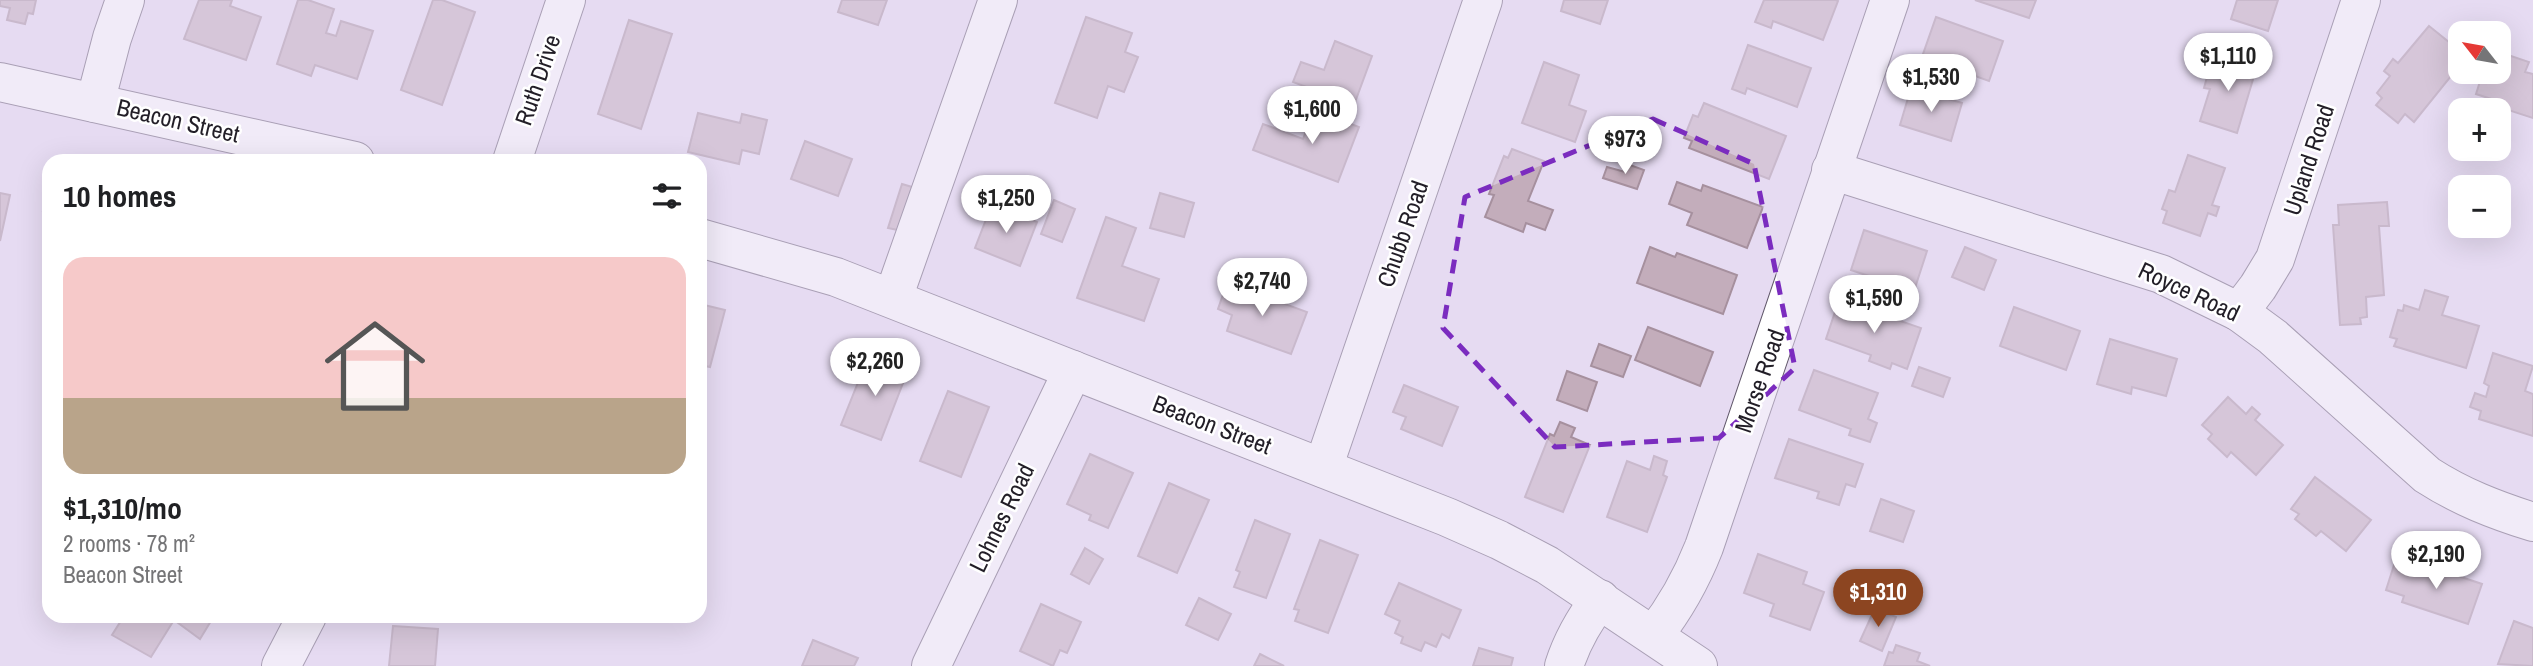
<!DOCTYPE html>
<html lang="en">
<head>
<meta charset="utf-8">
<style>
  :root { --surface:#fff; --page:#f2f2f2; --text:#202124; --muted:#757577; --line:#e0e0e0; --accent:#8c4521 }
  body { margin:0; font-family:"Archivo Narrow",sans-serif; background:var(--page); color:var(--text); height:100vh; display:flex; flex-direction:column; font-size:26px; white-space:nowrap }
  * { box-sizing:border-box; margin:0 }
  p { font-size:23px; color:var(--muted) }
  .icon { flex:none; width:38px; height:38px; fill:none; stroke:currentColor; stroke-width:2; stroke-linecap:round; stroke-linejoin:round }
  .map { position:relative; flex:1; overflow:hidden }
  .details { position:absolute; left:42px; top:154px; width:665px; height:469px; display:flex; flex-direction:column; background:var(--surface); border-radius:21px; box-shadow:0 7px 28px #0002 }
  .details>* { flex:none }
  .needle { width:46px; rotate:301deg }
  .controls { position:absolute; left:2448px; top:21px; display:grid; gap:14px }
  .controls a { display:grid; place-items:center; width:63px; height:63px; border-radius:14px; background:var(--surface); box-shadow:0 7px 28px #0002; font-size:35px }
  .price { position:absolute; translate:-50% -60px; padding:0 16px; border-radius:24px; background:#fff; color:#222; font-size:23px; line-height:46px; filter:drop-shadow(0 2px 4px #0008) }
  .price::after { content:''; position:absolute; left:50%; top:42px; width:21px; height:16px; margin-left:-10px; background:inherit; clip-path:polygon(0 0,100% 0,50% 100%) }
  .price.on { background:var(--accent); color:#fff }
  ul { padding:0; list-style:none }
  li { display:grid; align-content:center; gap:14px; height:371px; padding:0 21px }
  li+li { border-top:2px solid var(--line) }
  li span { display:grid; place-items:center; height:217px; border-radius:21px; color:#555 }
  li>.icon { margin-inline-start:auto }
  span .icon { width:126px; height:126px; fill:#fffc; stroke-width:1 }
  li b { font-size:30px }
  h2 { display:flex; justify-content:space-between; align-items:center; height:84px; padding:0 21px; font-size:30px }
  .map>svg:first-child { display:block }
  .building { fill:#c3adbb; stroke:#a6909e; stroke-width:2 }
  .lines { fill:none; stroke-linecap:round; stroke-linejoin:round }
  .minor-casing { stroke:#61586b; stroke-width:40 }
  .tertiary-casing { stroke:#61586b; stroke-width:40 }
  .minor { stroke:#fff; stroke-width:38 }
  .tertiary { stroke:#fff; stroke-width:38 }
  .marked { fill:none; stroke:#7b2cbf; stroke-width:5; stroke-dasharray:14 9; stroke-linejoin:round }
  .labels { text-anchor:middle; stroke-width:5; stroke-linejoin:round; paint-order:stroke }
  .street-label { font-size:24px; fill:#221e27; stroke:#fff }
</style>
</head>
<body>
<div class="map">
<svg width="2533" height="666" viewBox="0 0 2533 666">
  <rect width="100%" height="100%" fill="#e6dbf2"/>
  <g class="building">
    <polygon points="0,0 36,0 33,14 28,13 25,24 7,20 10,8 0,6"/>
    <polygon points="199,0 232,0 230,6 261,17 246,60 184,39"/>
    <polygon points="298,0 308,0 334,9 326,33 336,36 341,21 373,31 357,79 315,65 311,76 277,64"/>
    <polygon points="433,0 442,0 475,12 442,105 401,90"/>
    <polygon points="842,0 887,0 878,25 838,12"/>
    <polygon points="1564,0 1608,0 1600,24 1561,11"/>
    <polygon points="1764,0 1836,0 1838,1 1823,40 1773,21 1771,28 1755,22"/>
    <polygon points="1975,0 2036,0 2029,18"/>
    <polygon points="2237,0 2278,0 2268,31 2231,19"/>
    <polygon points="1086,17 1132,33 1125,52 1138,57 1124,92 1108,86 1097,118 1055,103"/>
    <polygon points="1936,17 2003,41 1989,81 1922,57"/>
    <polygon points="629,20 672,34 641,129 598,114"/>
    <polygon points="2429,26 2460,51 2460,65 2414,122 2405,114 2398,123 2376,105 2382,98 2377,93 2390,76 2384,71 2393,59 2398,63"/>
    <polygon points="1335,41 1372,56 1354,105 1293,82 1301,62 1324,70"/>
    <polygon points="1748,45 1811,68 1797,107 1747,88 1745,94 1732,89"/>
    <polygon points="2499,52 2529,62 2525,72 2533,74 2533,118 2505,109 2507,104 2476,94 2483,72 2499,72"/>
    <polygon points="2221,55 2257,66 2237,133 2200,121 2210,89 2204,88 2211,63 2217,65"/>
    <polygon points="1544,62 1579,75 1569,105 1586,111 1575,142 1522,123"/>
    <polygon points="1911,88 1962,103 1951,141 1900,125"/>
    <polygon points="1704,103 1786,136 1769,179 1689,148 1692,141 1684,138 1693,115 1698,117"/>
    <polygon points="1314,110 1359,127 1338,182 1253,150 1263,124 1303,139"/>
    <polygon points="698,113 740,123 742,114 767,120 759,154 742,150 739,164 688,152"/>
    <polygon points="805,141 852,159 838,196 791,179"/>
    <polygon points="1512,149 1544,161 1528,201 1553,210 1545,230 1526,223 1523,232 1485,217 1494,195 1489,194 1504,156 1508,158"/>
    <polygon points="2188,155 2225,168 2212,205 2219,207 2216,216 2208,213 2200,236 2163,223 2167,211 2162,209 2169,190 2175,192"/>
    <polygon points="1627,164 1644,170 1637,189 1603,178 1607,167 1625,172"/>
    <polygon points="1677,182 1701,191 1703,185 1763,207 1747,248 1687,225 1692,213 1669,204"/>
    <polygon points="902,184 912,187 898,230 888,228"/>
    <polygon points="49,185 49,212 43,211"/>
    <polygon points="0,193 10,195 0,241"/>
    <polygon points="1160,193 1194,203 1184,237 1150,228"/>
    <polygon points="1054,200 1075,209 1062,242 1041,234"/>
    <polygon points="2387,202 2389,226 2379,226 2384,295 2366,297 2367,317 2360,318 2361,324 2340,325 2333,225 2339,225 2338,205"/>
    <polygon points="992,204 1037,222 1020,266 975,248"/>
    <polygon points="1106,217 1136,228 1122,266 1159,279 1144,321 1077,298"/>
    <polygon points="1864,230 1927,251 1914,291 1851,270"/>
    <polygon points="1650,247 1675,257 1677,253 1737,275 1723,314 1637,283"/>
    <polygon points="1965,247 1996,260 1984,290 1952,277"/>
    <polygon points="1227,283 1307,312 1291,354 1227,331 1232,315 1218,309"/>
    <polygon points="2425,290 2448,297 2442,315 2479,326 2466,368 2394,346 2397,339 2390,337 2398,310 2403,311 2404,305 2419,310"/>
    <polygon points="1839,300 1921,328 1907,369 1892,363 1890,369 1869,361 1871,355 1826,339"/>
    <polygon points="700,304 725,310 710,367 700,365"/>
    <polygon points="2014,307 2080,331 2066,370 2000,346"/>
    <polygon points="1648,327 1713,352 1700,386 1635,360"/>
    <polygon points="2110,339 2177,359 2166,396 2132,387 2131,394 2097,384"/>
    <polygon points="1599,344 1631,356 1623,377 1591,366"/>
    <polygon points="2493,353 2533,366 2525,391 2533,394 2533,436 2479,419 2481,411 2470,407 2475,393 2486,397 2489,386 2484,383"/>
    <polygon points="869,355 908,370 881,440 841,425"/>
    <polygon points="1919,367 1950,378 1943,397 1912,386"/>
    <polygon points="1814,370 1878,393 1868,419 1877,423 1870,442 1849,435 1851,429 1799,410"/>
    <polygon points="1567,371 1597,382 1587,411 1557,400"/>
    <polygon points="1404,385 1458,407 1442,446 1401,429 1406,417 1393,412"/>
    <polygon points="948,391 989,407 961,477 920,461"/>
    <polygon points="2228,397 2246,414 2252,407 2260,414 2255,420 2283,445 2256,475 2231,452 2227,457 2208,439 2212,434 2202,425"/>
    <polygon points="1560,422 1575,428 1571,437 1590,445 1563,512 1525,497 1550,434 1554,436"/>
    <polygon points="1789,439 1863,464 1855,487 1846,484 1839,505 1817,498 1819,492 1775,478"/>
    <polygon points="1090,454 1133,473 1108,528 1089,520 1091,515 1067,504"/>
    <polygon points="1654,456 1667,461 1663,475 1667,477 1647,532 1607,517 1627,461 1650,470"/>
    <polygon points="2315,477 2371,520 2346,551 2321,531 2316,536 2295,519 2299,514 2291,509"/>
    <polygon points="1169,483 1209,500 1177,573 1138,556"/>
    <polygon points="1881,499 1914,511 1903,542 1870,531"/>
    <polygon points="1255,520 1290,534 1266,598 1234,587 1240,572 1236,570"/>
    <polygon points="1320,540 1358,555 1328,633 1295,621 1299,610 1294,609"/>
    <polygon points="1085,548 1103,559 1089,584 1071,574"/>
    <polygon points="1758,554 1807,572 1803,584 1824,592 1810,630 1770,616 1774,604 1744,593"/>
    <polygon points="2413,561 2482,584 2468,624 2402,602 2404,596 2386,590 2394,565 2410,571"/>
    <polygon points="1399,583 1461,610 1449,638 1442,634 1436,647 1425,642 1421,651 1401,643 1403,637 1395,633 1400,621 1385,614"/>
    <polygon points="1199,598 1231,614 1218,640 1186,625"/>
    <polygon points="1041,604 1081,622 1067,653 1060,650 1053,666 1020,651"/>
    <polygon points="1875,608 1896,617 1882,651 1860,641"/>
    <polygon points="124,616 214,616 200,639 174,620 151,657 112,635"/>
    <polygon points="2514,621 2533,628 2533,666 2498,664"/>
    <polygon points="393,626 438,629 435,666 389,666"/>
    <polygon points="813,640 858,658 854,666 802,666"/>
    <polygon points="1896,645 1920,653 1917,661 1930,666 1884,666 1889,652 1893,653"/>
    <polygon points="1479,648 1513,658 1511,666 1473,666"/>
    <polygon points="1260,654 1284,666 1254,666"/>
  </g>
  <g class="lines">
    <g class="minor-casing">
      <g id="minor">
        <polyline points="95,103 112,38 125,0"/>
        <polyline points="512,161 566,0"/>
        <path d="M1831,170l330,104 78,38 34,25 154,138c34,22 68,35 106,47"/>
        <polyline points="893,298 998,0"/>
        <polyline points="2239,312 2258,287 2275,259 2361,0"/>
        <polyline points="1323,468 1483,0"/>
        <path d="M1654,635c22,-28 37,-55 50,-88l186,-547"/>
        <polyline points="281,666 307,616"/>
        <polyline points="931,666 1073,370"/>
        <path d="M1564,666c8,-25 20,-46 36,-67"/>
      </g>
    </g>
    <g class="tertiary-casing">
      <g id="tertiary">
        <polyline points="0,82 355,161"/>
        <polyline points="700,238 836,277 1447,517 1499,540 1547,565 1698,666"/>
      </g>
    </g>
    <use href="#minor" class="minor"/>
    <use href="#tertiary" class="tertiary"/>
  </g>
  <path d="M0 0H2533V666H0ZM1653,119l101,45 41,204 -76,70 -164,9 -112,-119 22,-131z" fill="#e6dbf2" fill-opacity=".55" fill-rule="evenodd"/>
  <path class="marked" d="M1653,119l101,45 41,204 -76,70 -164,9 -112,-119 22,-131z"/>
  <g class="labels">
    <g class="street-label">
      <text transform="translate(538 80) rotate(-71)" y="8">Ruth Drive</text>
      <text transform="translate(178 121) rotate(13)" y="8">Beacon Street</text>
      <text transform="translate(2309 160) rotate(-72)" y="8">Upland Road</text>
      <text transform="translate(1403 234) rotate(-71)" y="8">Chubb Road</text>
      <text transform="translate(2189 292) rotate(25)" y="8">Royce Road</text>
      <text transform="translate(1760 381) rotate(-71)" y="8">Morse Road</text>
      <text transform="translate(1212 425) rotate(21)" y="8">Beacon Street</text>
      <text transform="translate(1002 518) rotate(-64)" y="8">Lohnes Road</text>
    </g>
  </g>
</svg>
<div class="controls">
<a><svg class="needle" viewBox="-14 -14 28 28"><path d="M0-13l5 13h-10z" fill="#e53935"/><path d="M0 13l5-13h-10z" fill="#757577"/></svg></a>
<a>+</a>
<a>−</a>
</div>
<b class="price" style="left:2228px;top:93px">$1,110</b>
<b class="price" style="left:1931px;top:114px">$1,530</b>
<b class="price" style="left:1312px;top:146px">$1,600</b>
<b class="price" style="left:1625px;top:176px">$973</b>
<b class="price" style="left:1006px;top:235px">$1,250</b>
<b class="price" style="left:1262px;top:318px">$2,740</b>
<b class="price" style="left:1874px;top:335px">$1,590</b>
<b class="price" style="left:875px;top:398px">$2,260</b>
<b class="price" style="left:2436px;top:591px">$2,190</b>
<b class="price on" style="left:1878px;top:629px">$1,310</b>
<section class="details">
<h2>10 homes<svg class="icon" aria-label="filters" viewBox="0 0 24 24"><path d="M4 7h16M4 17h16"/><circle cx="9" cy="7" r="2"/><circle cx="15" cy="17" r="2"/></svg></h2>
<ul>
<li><span style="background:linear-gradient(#f6c9c9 65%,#b9a48a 0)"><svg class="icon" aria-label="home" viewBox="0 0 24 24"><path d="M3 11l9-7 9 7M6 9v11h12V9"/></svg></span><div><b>$1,310/mo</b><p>2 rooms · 78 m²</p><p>Beacon Street</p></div></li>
</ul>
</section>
</div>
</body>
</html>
